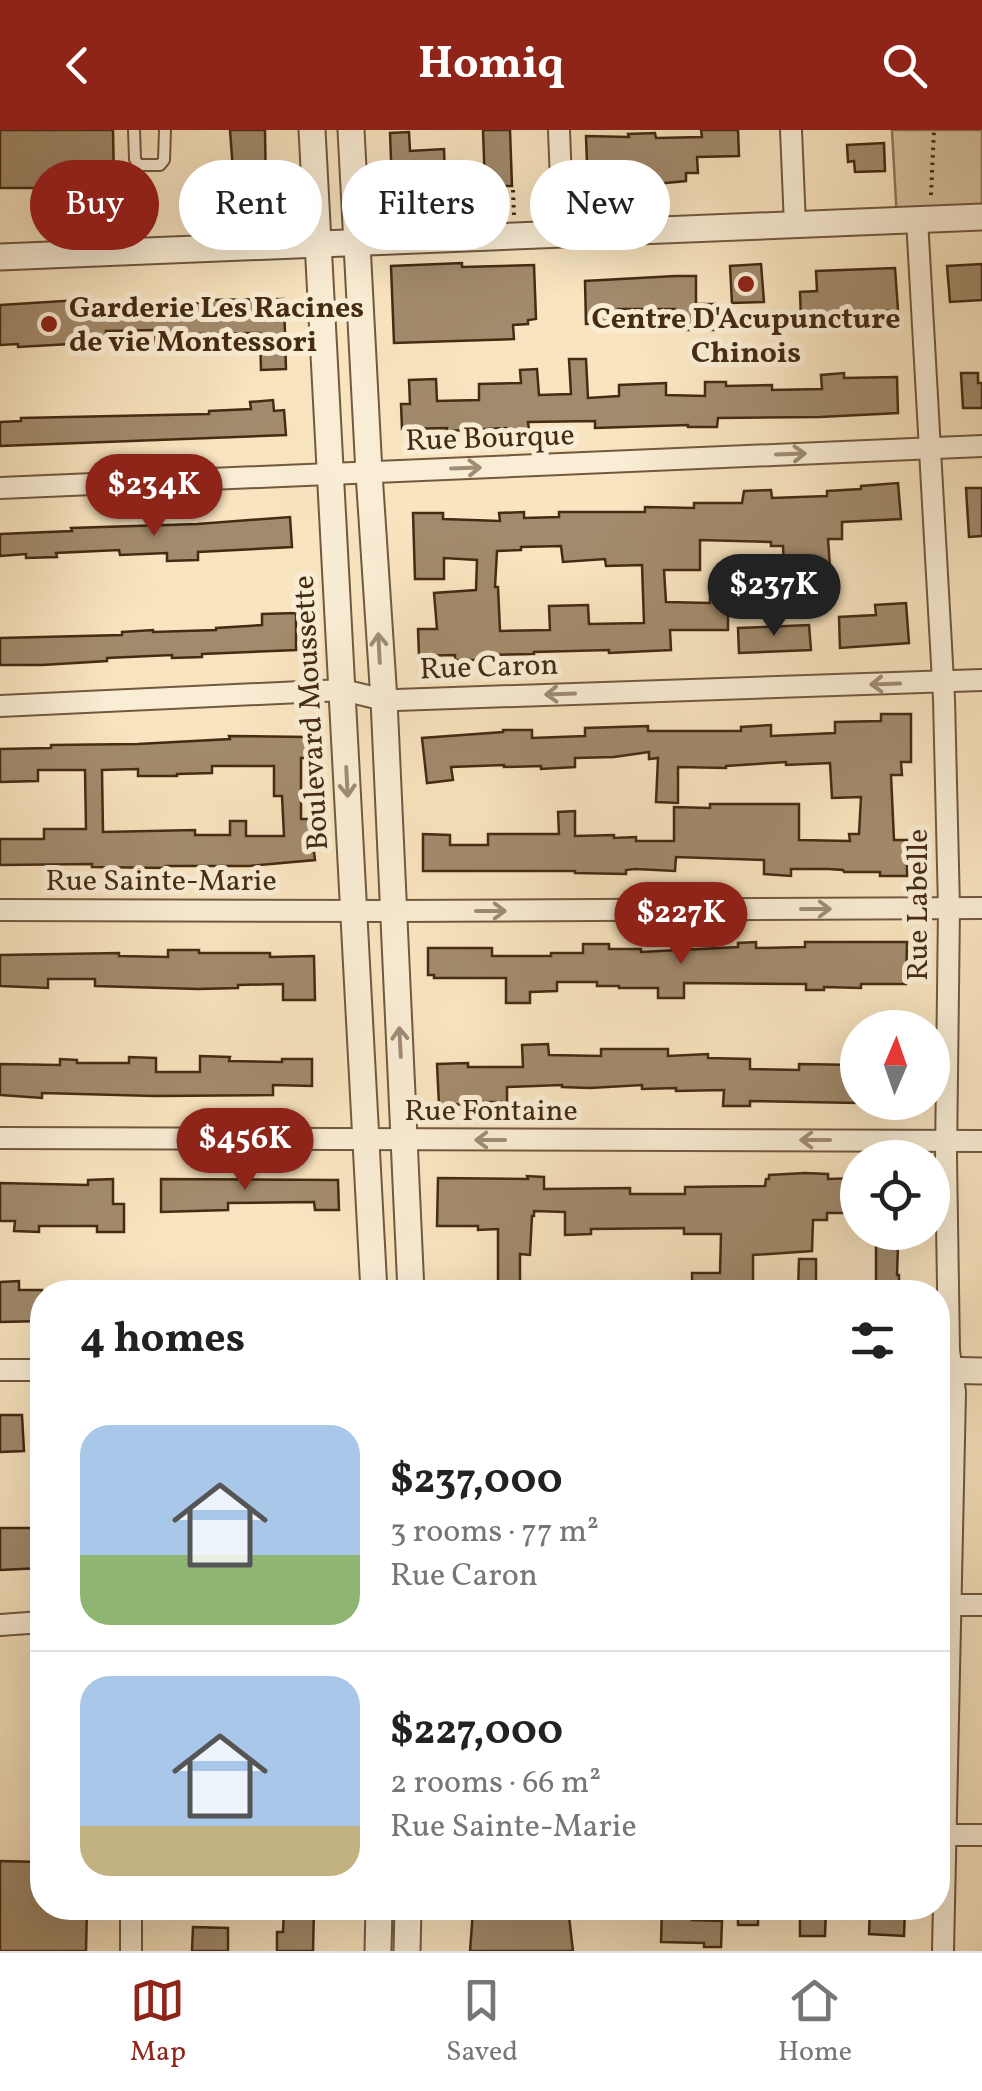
<!DOCTYPE html>
<html lang="en">
<head>
<meta charset="utf-8">
<style>
  :root { --surface:#fff; --page:#f6f6f6; --text:#222; --muted:#767676; --line:#e0e0e0; --accent:#8f2418 }
  body { margin:0; font-family:Vollkorn,serif; background:var(--page); color:var(--text); height:100vh; display:flex; flex-direction:column; font-size:38px; white-space:nowrap }
  * { box-sizing:border-box; margin:0 }
  p { font-size:32px; color:var(--muted) }
  .icon { flex:none; width:55px; height:55px; fill:none; stroke:currentColor; stroke-width:2; stroke-linecap:round; stroke-linejoin:round }
  .map { position:relative; flex:1; overflow:hidden }
  .sheet { position:absolute; left:30px; top:1150px; width:920px; height:640px; display:flex; flex-direction:column; background:var(--surface); border-radius:40px; box-shadow:0 10px 40px #0002 }
  .sheet>* { flex:none }
  .guide { position:absolute; left:30px; top:30px; width:922px; height:90px; display:flex; gap:20px }
  .needle { width:65px; rotate:2deg }
  .controls { position:absolute; left:840px; top:880px; display:grid; gap:20px }
  .controls a { display:grid; place-items:center; width:110px; height:110px; border-radius:50%; background:var(--surface); box-shadow:0 10px 40px #0002; font-size:50px }
  .price { position:absolute; translate:-50% -85px; padding:0 22px; border-radius:35px; background:var(--accent); color:#fff; font-size:32px; line-height:65px; filter:drop-shadow(0 2px 5px #0008) }
  .price::after { content:''; position:absolute; left:50%; top:60px; width:30px; height:22px; margin-left:-15px; background:inherit; clip-path:polygon(0 0,100% 0,50% 100%) }
  .price.selected { background:#222; color:#fff }
  ul { padding:0; list-style:none }
  li { display:flex; align-items:center; gap:30px; height:250px; padding:0 50px }
  li+li { border-top:2px solid var(--line) }
  li span { display:grid; place-items:center; flex:none; width:280px; height:200px; border-radius:30px; color:#555 }
  li>.icon { margin-inline-start:auto }
  span .icon { width:120px; height:120px; fill:#fffc; stroke-width:1 }
  li b { font-size:42px }
  h2 { display:flex; justify-content:space-between; align-items:center; height:120px; padding:0 50px; font-size:42px }
  .tag { padding:0 35px; border-radius:45px; background:var(--surface); box-shadow:0 10px 40px #0002; font-size:35px; line-height:90px }
  .tag.selected { background:var(--accent); color:#fff }
  header { display:flex; justify-content:space-between; align-items:center; height:130px; padding:0 50px; background:var(--accent); color:#fff; font-size:45px; font-weight:700 }
  .tabs { display:flex; justify-content:space-around; align-items:center; height:140px; border-top:2px solid var(--line); background:var(--surface); font-size:28px; color:var(--muted) }
  .tabs a { display:grid; justify-items:center; gap:5px }
  .tabs .selected { color:var(--accent) }
  .map>svg:first-child { display:block }
  .green { fill:#dac5a2; stroke:#90785a; stroke-width:2.5 }
  .building { fill:#a28b6c; stroke:#452b13; stroke-width:2.5; fill-rule:evenodd }
  .lines { fill:none; stroke-linecap:round; stroke-linejoin:round }
  .service-casing { stroke:#72593e; stroke-width:14 }
  .minor-casing { stroke:#72593e; stroke-width:24 }
  .tertiary-casing { stroke:#72593e; stroke-width:29 }
  .path { stroke:#452b13; stroke-width:4; stroke-dasharray:2.5 5; stroke-linecap:butt }
  .service { stroke:#faedd5; stroke-width:10 }
  .minor { stroke:#faedd5; stroke-width:20 }
  .tertiary { stroke:#faedd5; stroke-width:25 }
  .oneway { stroke:#a08c74 }
  .poi-dot { fill:#8f2418; stroke:#faedd5; stroke-width:4 }
  .labels { text-anchor:middle; stroke-width:10; stroke-linejoin:round; paint-order:stroke }
  .poi-label { font-size:30px; font-weight:bold; fill:#452b13; stroke:#faedd5; text-anchor:start }
  .street-label { font-size:30px; fill:#452b13; stroke:#faedd5 }
</style>
</head>
<body>
<header><svg class="icon" aria-label="back" viewBox="0 0 24 24"><path d="M15 5l-7 7 7 7"/></svg>Homiq<svg class="icon" aria-label="search" viewBox="0 0 24 24"><circle cx="10" cy="10" r="6"/><path d="M15 15l6 6"/></svg></header>
<div class="map">
<svg width="982" height="1821" viewBox="0 0 982 1821">
  <rect width="100%" height="100%" fill="#f8e4bf"/>
  <filter id="stains"><feTurbulence type="fractalNoise" baseFrequency=".002" numOctaves="4"/><feColorMatrix values="0 0 0 0 .2 0 0 0 0 .09 0 0 0 0 .02 0 0 0 .5 -.17"/></filter>
  <radialGradient id="worn" r=".72"><stop offset=".6" stop-color="#630" stop-opacity="0"/><stop offset="1" stop-color="#630" stop-opacity=".3"/></radialGradient>
  <polygon class="green" points="892,0 982,0 982,87 897,90"/>
  <g class="building">
    <polygon points="0,0 113,0 114,53 107,56 104,85 42,85 42,58 0,58"/>
    <polygon points="230,0 265,0 266,67 235,68"/>
    <polygon points="483,0 510,0 512,56 485,56"/>
    <polygon points="701,0 738,0 739,26 697,27 698,43 686,43 686,51 634,56 594,55 594,34 587,34 586,6 629,7 628,4 655,3 656,8 702,7"/>
    <polygon points="409,2 410,21 444,19 445,46 435,47 436,54 392,55 390,3"/>
    <polygon points="884,13 885,41 855,42 854,31 848,32 847,15"/>
    <polygon points="462,133 462,137 534,135 536,189 528,190 528,194 513,195 514,209 394,213 391,136"/>
    <polygon points="761,134 764,172 732,173 730,136"/>
    <polygon points="982,134 982,170 950,172 947,136"/>
    <polygon points="895,138 898,180 845,183 845,188 801,190 800,162 817,161 816,141"/>
    <polygon points="675,146 696,146 696,174 717,174 717,200 681,200 681,192 675,192 675,179 618,179 619,193 586,194 585,151"/>
    <polygon points="284,169 286,239 261,240 260,203 192,204 193,221 173,222 173,218 156,218 155,200 106,201 106,212 18,217 18,214 0,215 0,175 79,170 79,175 128,173 128,176 199,173 199,170"/>
    <polygon points="569,229 586,229 588,268 619,266 619,255 666,253 666,265 705,266 705,252 726,252 726,256 772,255 772,260 822,259 821,245 844,243 844,248 897,247 898,283 820,287 718,288 717,297 688,297 688,295 595,298 595,291 528,292 529,300 506,301 506,298 447,301 447,298 402,299 401,274 410,274 409,250 436,249 437,271 479,270 479,254 521,253 520,240 537,239 539,265 571,264"/>
    <polygon points="961,243 978,243 978,253 982,253 982,278 963,278"/>
    <polygon points="273,270 274,281 284,280 286,305 0,316 0,292 21,291 21,288 209,284 209,281 251,279 250,272"/>
    <path d="M898,353l3,36 -59,3v17h-14l2,28 -46,2 -1,-23h-12v-4l-71,-2v30h-36l2,32 44,1v-7h18v34h-58l1,20 -62,3v-3l-75,2v2l-49,1 -4,5h-26v-5l-36,1 -1,-27h19l-3,-36 42,-3 1,-30 -33,-2v21h-29l-2,-66h30v6l57,2 -1,-8 25,-1v6l35,-1v-5h86v-5l49,1v-5h48l2,-12 27,-1 1,8 55,-2v-5l34,-2v-3zM561,416l2,16 42,-3 1,7 36,-1 2,58 -55,1 -1,-19 -39,1 1,24 -50,1 -2,-44h-3l2,-36 24,-1v-3z"/>
    <polygon points="966,358 982,358 982,406 969,407"/>
    <polygon points="290,387 292,417 198,422 198,430 167,431 167,423 120,425 119,420 56,423 57,427 26,428 26,424 0,426 0,404 72,401 71,398 197,394"/>
    <polygon points="906,473 909,513 840,518 839,487 876,485 875,475"/>
    <polygon points="296,483 296,520 202,524 202,527 172,528 172,525 107,528 107,531 42,535 0,535 0,508 122,505 122,502 153,500 153,502 216,500 216,498 262,495 262,484"/>
    <polygon points="809,495 811,520 739,523 738,498"/>
    <polygon points="881,584 911,584 911,632 901,632 902,645 891,645 894,710 907,710 907,746 880,746 880,742 844,742 843,740 828,739 791,739 791,746 764,744 764,730 676,727 675,741 635,739 626,740 626,744 575,743 575,741 423,741 423,704 450,705 450,715 488,715 488,704 559,704 558,682 575,681 575,706 614,705 614,708 636,707 636,711 674,711 674,677 710,678 710,674 799,674 799,710 850,711 849,704 859,704 861,667 832,668 830,633 786,635 786,632 726,636 726,638 678,637 678,673 656,672 658,628 649,629 649,622 614,627 575,628 575,637 541,639 541,636 504,637 504,635 451,637 453,650 427,653 422,608 503,602 503,600 532,600 532,608 585,606 585,598 648,596 648,601 741,601 741,597 771,595 771,606 835,603 835,592 881,591"/>
    <path d="M229,606l79,1v21h-7v61h9l5,41 -66,6h-83v2l-74,-1v-3l-92,1v-26h44v-10h42l-1,-59h-47v11l-38,1v-33l51,-1v-3l87,-1 92,-5zM212,636h62v30h8l2,40h-38v-15h-16v14h-35v-5l-92,2 -1,-62 36,-1v7h39v-2l35,-1z"/>
    <polygon points="756,812 756,818 805,817 805,812 907,812 906,854 861,854 861,858 824,857 824,860 806,860 806,854 684,853 684,868 658,868 658,858 619,858 619,856 597,856 597,852 557,852 557,861 530,862 530,873 506,873 506,848 434,848 434,845 428,845 428,818 492,818 492,826 551,826 551,823 583,823 583,814 609,814 609,819 641,819 641,822 738,817 738,813"/>
    <polygon points="168,820 199,820 199,823 270,823 270,827 314,826 315,870 283,870 283,854 238,855 238,858 198,859 95,856 95,849 48,849 48,858 0,856 0,825 119,823 119,826 168,827"/>
    <polygon points="548,914 549,925 601,926 601,919 668,919 668,926 708,924 708,928 750,929 750,939 799,940 799,934 858,935 858,973 750,971 750,976 723,976 724,960 676,961 676,958 642,959 642,955 590,958 562,957 562,955 507,957 507,972 470,972 470,974 439,975 437,934 468,933 468,937 523,937 522,915"/>
    <polygon points="200,926 230,927 229,931 282,932 282,929 312,929 312,956 273,955 273,965 155,966 42,963 42,968 0,965 0,934 60,935 60,929 77,930 77,933 129,933 129,927 156,928 156,942 200,942"/>
    <polygon points="805,1043 828,1044 828,1049 858,1048 858,1083 827,1083 827,1090 813,1090 812,1121 753,1125 753,1162 692,1162 692,1143 720,1143 721,1104 684,1104 684,1098 591,1099 591,1104 565,1105 565,1082 534,1081 534,1086 532,1086 530,1125 520,1124 520,1162 498,1162 498,1099 478,1100 478,1096 437,1096 438,1048 528,1049 527,1046 544,1047 544,1059 630,1058 630,1064 685,1064 685,1057 765,1056 766,1049 769,1049 769,1045"/>
    <polygon points="113,1049 113,1074 124,1074 124,1102 97,1102 97,1096 39,1096 39,1102 14,1101 15,1091 0,1091 0,1053 88,1055 88,1050"/>
    <polygon points="161,1049 338,1050 339,1080 315,1080 314,1072 228,1073 228,1080 161,1082"/>
    <polygon points="876,1113 898,1114 897,1145 899,1145 899,1162 876,1162"/>
    <polygon points="799,1129 816,1129 816,1162 798,1162"/>
    <polygon points="19,1151 19,1160 42,1160 42,1191 0,1192 0,1152"/>
    <polygon points="0,1285 22,1285 24,1321 0,1322"/>
    <polygon points="0,1398 33,1398 35,1420 42,1419 42,1438 0,1440"/>
    <polygon points="0,1731 42,1732 42,1778 87,1778 86,1821 0,1821"/>
    <polygon points="284,1778 314,1778 313,1821 277,1821 277,1802 283,1802"/>
    <polygon points="481,1778 568,1778 573,1821 470,1821 473,1781"/>
    <polygon points="662,1778 692,1778 692,1790 722,1791 721,1817 704,1817 704,1813 661,1812"/>
    <rect x="738" y="1778" width="20" height="17"/>
    <polygon points="800,1778 826,1778 825,1806 800,1806"/>
    <polygon points="870,1778 905,1778 904,1806 869,1804"/>
    <polygon points="193,1797 228,1798 228,1821 192,1821"/>
  </g>
  <g class="lines">
    <g class="service-casing">
      <polyline id="service" points="134,0 135,29 138,35 160,35 164,30 165,0"/>
    </g>
    <g class="minor-casing">
      <g id="minor">
        <polyline points="559,0 563,104"/>
        <polyline points="791,0 795,95"/>
        <polyline points="917,89 944,569 949,778 946,1027 949,1221 955,1262 943,1821"/>
        <polyline points="0,358 982,316"/>
        <polyline points="0,576 343,560 384,570 396,570 982,550"/>
        <polyline points="0,780 393,781 982,778"/>
        <polyline points="0,1008 982,1011"/>
        <polyline points="0,1240 42,1240"/>
        <polyline points="939,1475 982,1475"/>
        <polyline points="0,1495 42,1492"/>
        <polyline points="938,1705 982,1705"/>
        <polyline points="131,1821 131,1778"/>
      </g>
    </g>
    <g class="tertiary-casing">
      <g id="tertiary">
        <polyline points="312,0 374,1162"/>
        <polyline points="351,0 369,343 384,570 411,1162"/>
        <polyline points="0,127 982,87"/>
        <polyline points="938,1240 982,1241"/>
        <polyline points="378,1821 379,1778"/>
        <polyline points="407,1821 408,1778"/>
      </g>
    </g>
    <g class="path">
      <polyline points="513,60 514,85"/>
      <polyline points="931,65 934,0"/>
    </g>
    <use href="#service" class="service"/>
    <use href="#minor" class="minor"/>
    <use href="#tertiary" class="tertiary"/>
  </g>
  <defs><path id="oneway-shaft" d="M-6 0H5M1.5-3L5.5 0L1.5 3" fill="none" stroke-width="1.6" stroke-linecap="round" stroke-linejoin="round" transform="scale(2.5)"/></defs>
  <g class="oneway">
    <use href="#oneway-shaft" transform="translate(791 324) rotate(-2)"/>
    <use href="#oneway-shaft" transform="translate(466 338) rotate(-2)"/>
    <use href="#oneway-shaft" transform="translate(379 518) rotate(-93)"/>
    <use href="#oneway-shaft" transform="translate(885 554) rotate(178)"/>
    <use href="#oneway-shaft" transform="translate(560 564) rotate(178)"/>
    <use href="#oneway-shaft" transform="translate(347 652) rotate(87)"/>
    <use href="#oneway-shaft" transform="translate(816 779)"/>
    <use href="#oneway-shaft" transform="translate(491 781)"/>
    <use href="#oneway-shaft" transform="translate(400 912) rotate(-93)"/>
    <use href="#oneway-shaft" transform="translate(490 1010) rotate(-180)"/>
    <use href="#oneway-shaft" transform="translate(815 1010) rotate(-180)"/>
  </g>
  <g class="poi-dot">
    <circle cx="746" cy="154" r="10"/>
    <circle cx="49" cy="194" r="10"/>
  </g>
  <g class="labels">
    <g class="poi-label">
      <text x="69" y="187">Garderie Les Racines<tspan x="69" dy="34">de vie Montessori</tspan></text>
      <text x="746" y="198" text-anchor="middle">Centre D'Acupuncture<tspan x="746" dy="34">Chinois</tspan></text>
    </g>
    <g class="street-label">
      <text transform="translate(490 307) rotate(-2)" y="10">Rue Bourque</text>
      <text transform="translate(489 536) rotate(-2)" y="10">Rue Caron</text>
      <text transform="translate(310 583) rotate(-93)" y="10">Boulevard Moussette</text>
      <text x="161" y="760">Rue Sainte-Marie</text>
      <text transform="translate(917 775) rotate(-90)" y="10">Rue Labelle</text>
      <text x="491" y="990">Rue Fontaine</text>
    </g>
  </g>
  <rect width="100%" height="100%" filter="url(#stains)"/>
  <rect width="100%" height="100%" fill="url(#worn)"/>
</svg>
<div class="controls">
<a><svg class="needle" viewBox="-14 -14 28 28"><path d="M0-13l5 13h-10z" fill="#e53935"/><path d="M0 13l5-13h-10z" fill="#767676"/></svg></a>
<a><svg class="icon" aria-label="locate" viewBox="0 0 24 24"><circle cx="12" cy="12" r="6"/><path d="M12 2v4M12 18v4M2 12h4M18 12h4"/></svg></a>
</div>
<b class="price" style="left:154px;top:409px">$234K</b>
<b class="price selected" style="left:774px;top:509px">$237K</b>
<b class="price" style="left:681px;top:837px">$227K</b>
<b class="price" style="left:245px;top:1063px">$456K</b>
<div class="guide">
<a class="tag selected">Buy</a>
<a class="tag">Rent</a>
<a class="tag">Filters</a>
<a class="tag">New</a>
</div>
<section class="sheet">
<h2>4 homes<svg class="icon" aria-label="filters" viewBox="0 0 24 24"><path d="M4 7h16M4 17h16"/><circle cx="9" cy="7" r="2"/><circle cx="15" cy="17" r="2"/></svg></h2>
<ul>
<li><span style="background:linear-gradient(#a9c7e8 65%,#8fb573 0)"><svg class="icon" aria-label="home" viewBox="0 0 24 24"><path d="M3 11l9-7 9 7M6 9v11h12V9"/></svg></span><div><b>$237,000</b><p>3 rooms · 77 m²</p><p>Rue Caron</p></div></li>
<li><span style="background:linear-gradient(#a9c7e8 75%,#c2b280 0)"><svg class="icon" aria-label="home" viewBox="0 0 24 24"><path d="M3 11l9-7 9 7M6 9v11h12V9"/></svg></span><div><b>$227,000</b><p>2 rooms · 66 m²</p><p>Rue Sainte-Marie</p></div></li>
</ul>
</section>
</div>
<nav class="tabs">
<a class="selected"><svg class="icon" aria-label="map" viewBox="0 0 24 24"><path d="M3 6l6-2 6 2 6-2v14l-6 2-6-2-6 2zM9 4v14M15 6v14"/></svg>Map</a>
<a><svg class="icon" aria-label="saved" viewBox="0 0 24 24"><path d="M7 4h10v16l-5-4-5 4z"/></svg>Saved</a>
<a><svg class="icon" aria-label="home" viewBox="0 0 24 24"><path d="M3 11l9-7 9 7M6 9v11h12V9"/></svg>Home</a>
</nav>
</body>
</html>
